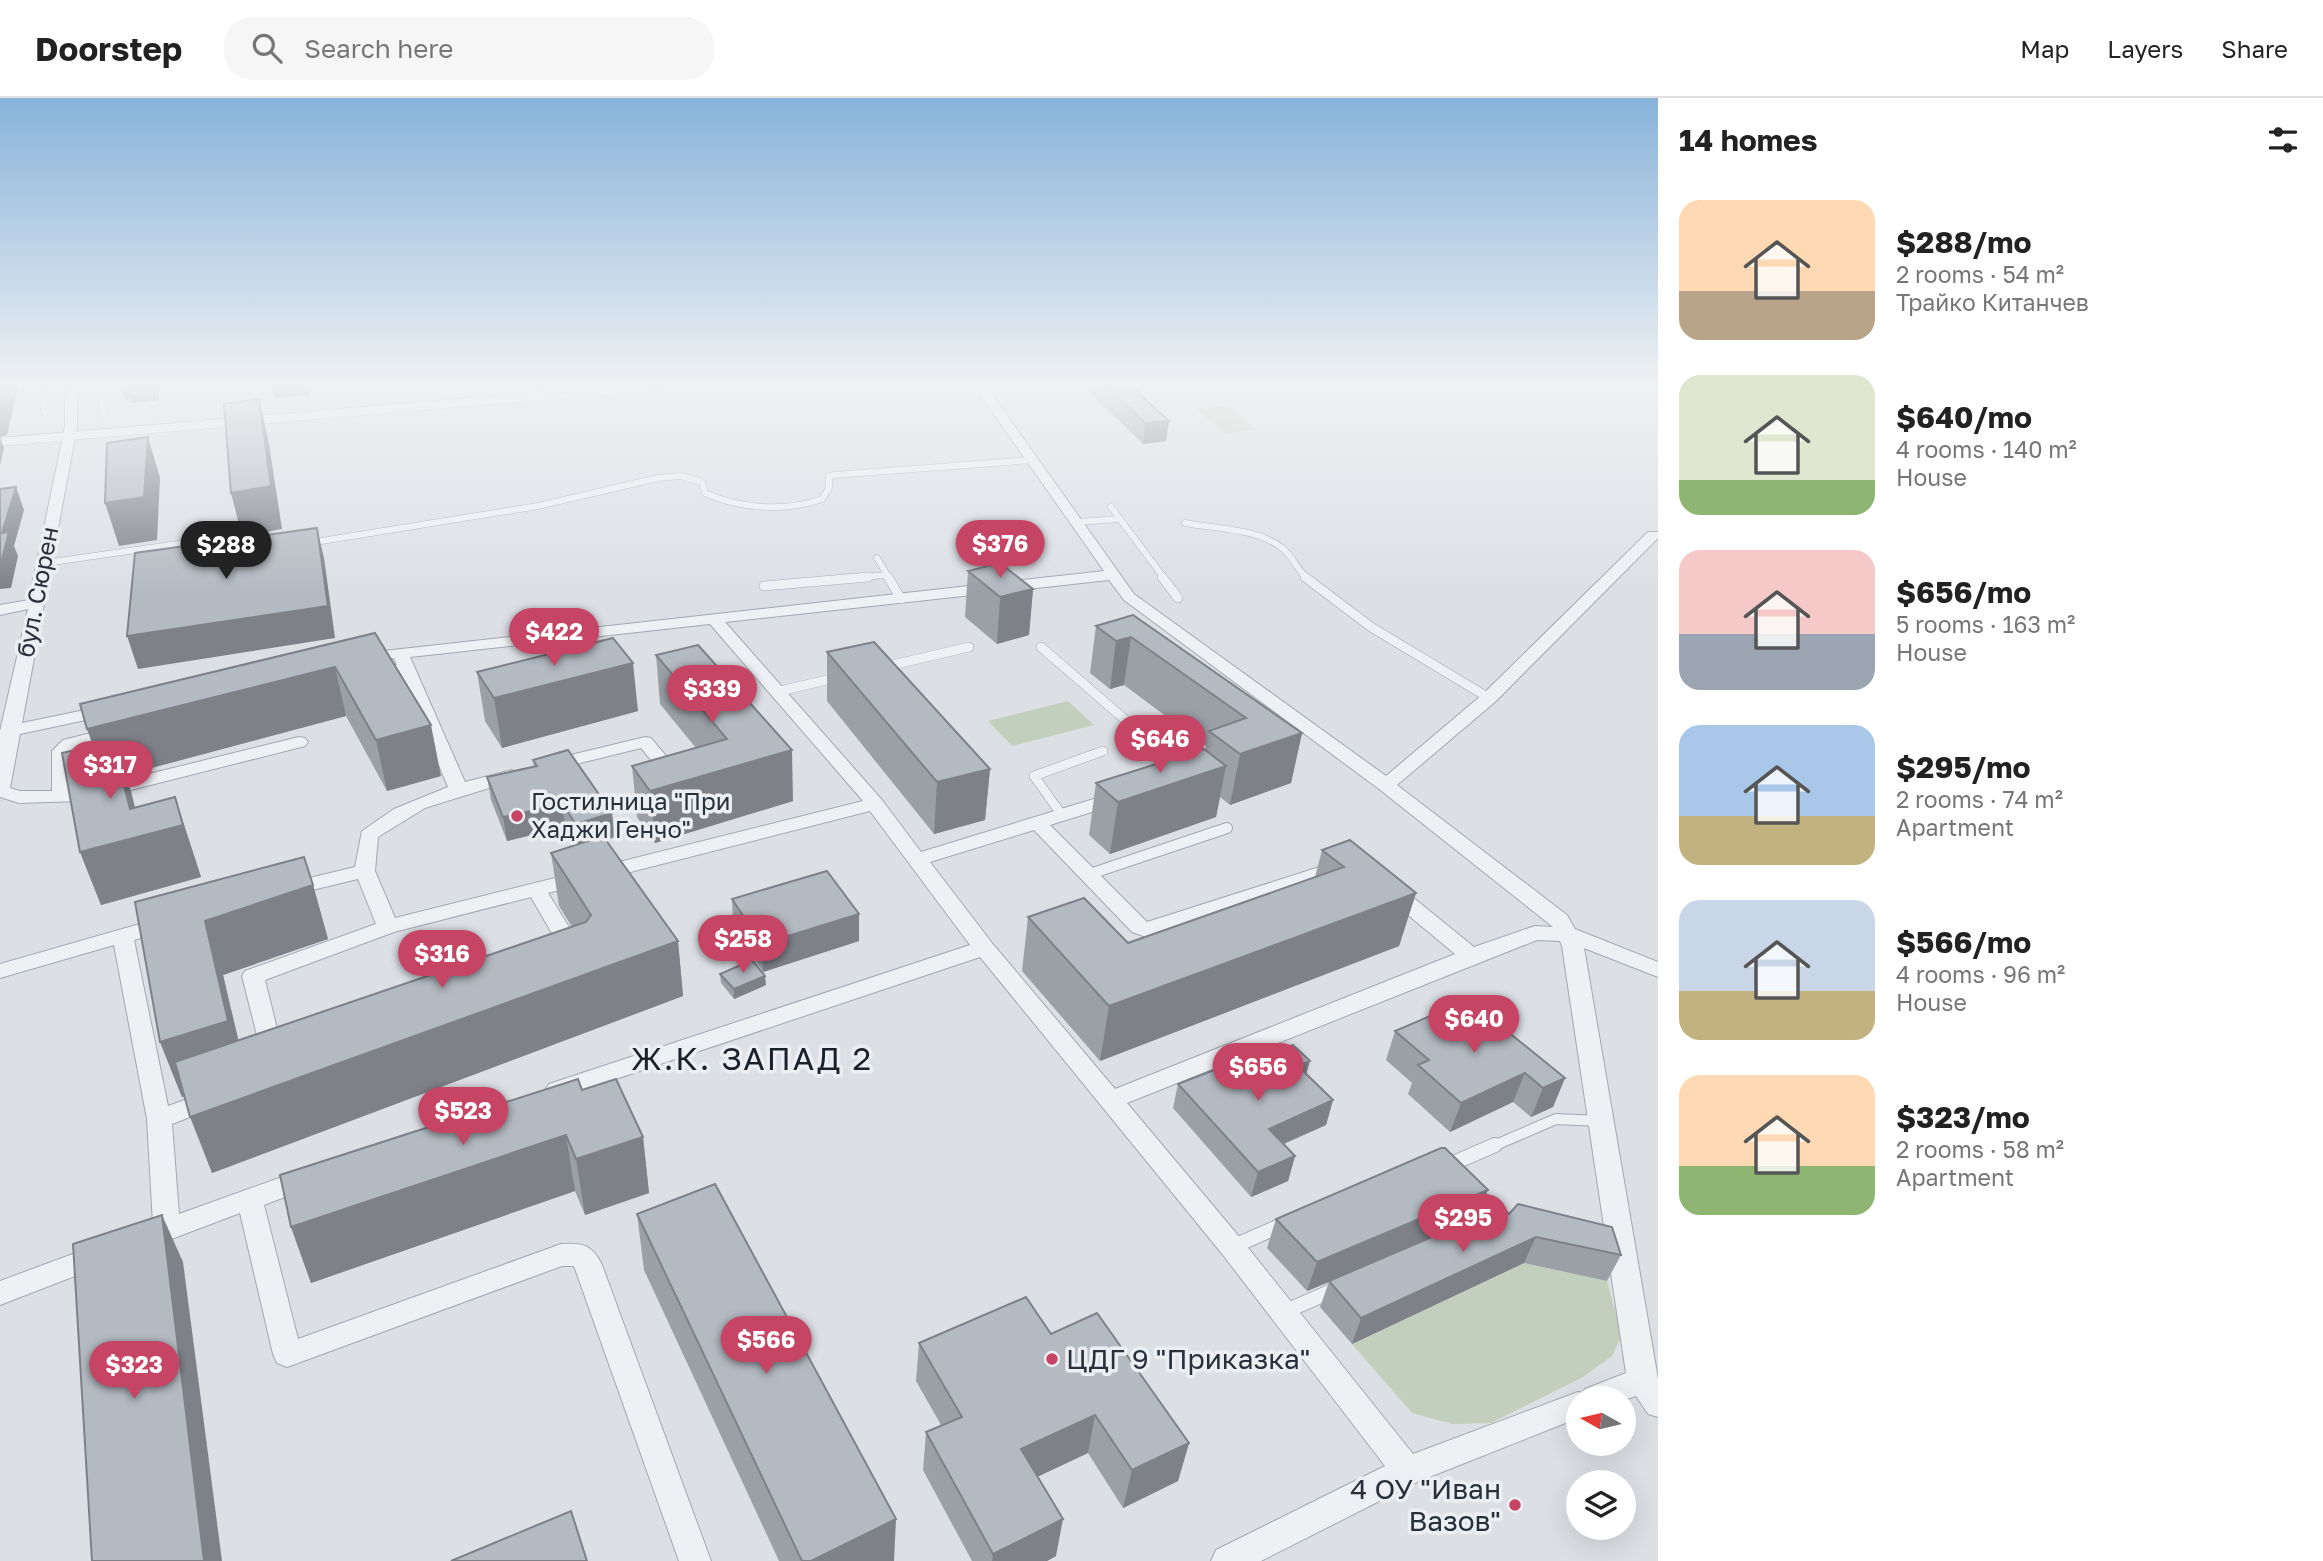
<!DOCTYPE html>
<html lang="en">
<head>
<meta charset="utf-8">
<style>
  :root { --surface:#fff; --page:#f6f6f6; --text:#222; --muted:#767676; --line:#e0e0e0; --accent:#c64564 }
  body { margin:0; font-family:"Golos Text",sans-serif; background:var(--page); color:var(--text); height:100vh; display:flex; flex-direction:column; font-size:26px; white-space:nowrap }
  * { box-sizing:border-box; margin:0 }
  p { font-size:23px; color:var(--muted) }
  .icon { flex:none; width:38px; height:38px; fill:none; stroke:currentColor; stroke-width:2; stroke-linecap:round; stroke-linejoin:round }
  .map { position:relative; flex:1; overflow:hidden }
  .side { display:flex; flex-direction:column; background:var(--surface); width:665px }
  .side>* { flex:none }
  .needle { width:46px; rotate:278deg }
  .tools { position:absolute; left:1566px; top:1288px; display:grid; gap:14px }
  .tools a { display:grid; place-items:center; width:70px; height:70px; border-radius:50%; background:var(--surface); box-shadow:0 7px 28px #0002; font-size:35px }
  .price { position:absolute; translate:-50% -60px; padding:0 16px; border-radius:24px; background:var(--accent); color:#fff; font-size:23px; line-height:46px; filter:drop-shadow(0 2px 4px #0008) }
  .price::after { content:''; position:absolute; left:50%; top:42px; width:21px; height:16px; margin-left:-10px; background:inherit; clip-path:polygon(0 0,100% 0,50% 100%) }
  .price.selected { background:#222; color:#fff }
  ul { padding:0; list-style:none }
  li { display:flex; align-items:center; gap:21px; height:175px; padding:0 21px }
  li span { display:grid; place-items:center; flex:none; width:196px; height:140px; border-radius:21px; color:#555 }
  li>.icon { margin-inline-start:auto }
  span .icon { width:84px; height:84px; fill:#fffc; stroke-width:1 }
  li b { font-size:30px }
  h2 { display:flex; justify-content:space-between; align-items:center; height:84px; padding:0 21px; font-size:30px }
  header { display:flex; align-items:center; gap:42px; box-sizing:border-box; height:98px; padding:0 35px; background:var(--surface); border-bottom:2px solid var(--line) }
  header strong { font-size:33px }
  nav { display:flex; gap:38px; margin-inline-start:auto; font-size:24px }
  .search { width:490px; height:63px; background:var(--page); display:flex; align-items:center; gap:18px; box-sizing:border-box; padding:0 24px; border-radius:28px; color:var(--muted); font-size:26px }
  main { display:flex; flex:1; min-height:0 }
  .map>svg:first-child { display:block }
  .green { fill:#c3cfbd }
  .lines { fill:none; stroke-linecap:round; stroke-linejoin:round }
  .service-far3-casing { stroke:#a2a8af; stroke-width:7 }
  .service-far2-casing { stroke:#a2a8af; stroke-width:10 }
  .service-far1-casing { stroke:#a2a8af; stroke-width:12 }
  .service-casing { stroke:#a2a8af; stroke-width:16 }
  .minor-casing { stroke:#a2a8af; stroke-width:2 }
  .tertiary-casing { stroke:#a2a8af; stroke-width:1 }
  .service-far3 { stroke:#eef1f4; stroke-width:6 }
  .service-far2 { stroke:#eef1f4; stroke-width:9 }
  .service-far1 { stroke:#eef1f4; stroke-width:10 }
  .service { stroke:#eef1f4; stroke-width:14 }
  .minor { fill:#eef1f4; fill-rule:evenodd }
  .tertiary { fill:#eef1f4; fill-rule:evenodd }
  .wall { fill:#9ba0a7 }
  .shaded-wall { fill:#7e8288 }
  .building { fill:#b4bac2; stroke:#7e8288; stroke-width:2 }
  .poi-dot { fill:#c64564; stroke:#ebeff3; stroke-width:2.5 }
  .labels { text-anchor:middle; stroke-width:7; stroke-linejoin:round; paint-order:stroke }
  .street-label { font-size:24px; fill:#27303b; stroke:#ebeff3 }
  .poi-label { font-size:24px; fill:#27303b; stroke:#ebeff3; text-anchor:start }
  .near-poi-label { font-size:28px; fill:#27303b; stroke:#ebeff3; text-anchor:start }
  .near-neighbourhood-label { font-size:32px; letter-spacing:2px; fill:#19212b; stroke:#ebeff3 }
</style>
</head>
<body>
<header>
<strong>Doorstep</strong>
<div class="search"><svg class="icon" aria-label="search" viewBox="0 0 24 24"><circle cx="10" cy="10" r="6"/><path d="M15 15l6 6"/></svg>Search here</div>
<nav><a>Map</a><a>Layers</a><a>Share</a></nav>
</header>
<main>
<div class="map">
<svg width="1658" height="1463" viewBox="0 0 1658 1463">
  <rect width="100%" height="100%" fill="#dce0e5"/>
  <g class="green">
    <polygon points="1228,308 1256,332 1224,335 1196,311"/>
    <polygon points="1068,603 1094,627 1012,648 988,623"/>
    <polygon points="1524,1165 1607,1183 1622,1237 1612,1258 1583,1279 1491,1325 1452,1326 1412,1315 1352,1246"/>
  </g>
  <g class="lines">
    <g class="service-far3-casing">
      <g id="service-far3">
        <polyline points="44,288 45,315"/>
        <polyline points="101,288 103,317"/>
        <polyline points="1111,409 1164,480"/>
        <polyline points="1078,424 1119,421"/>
        <path d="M1185,425c30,6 72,5 97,25 11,8 15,22 25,30"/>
        <path d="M309,445l229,-37 120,-28 23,-2 21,6 3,11c35,16 81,19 117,6l7,-11v-12l5,-1 199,-15"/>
        <polyline points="877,460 889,480"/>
        <polyline points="45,465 227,439 227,454"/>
        <polyline points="849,480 887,477"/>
      </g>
    </g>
    <g class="service-far2-casing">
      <g id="service-far2">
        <polyline points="888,479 901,501"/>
        <polyline points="1162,479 1178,500"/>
        <polyline points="1305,479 1371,529 1489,600"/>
        <polyline points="764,488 868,479"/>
        <polyline points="1041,549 1181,670"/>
        <polyline points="884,569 969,549"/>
        <polyline points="776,594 839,579"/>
        <polyline points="1062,717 1034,678 1103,653"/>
      </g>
    </g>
    <g class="service-far1-casing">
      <g id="service-far1">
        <polyline points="1087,777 1227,730"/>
        <polyline points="1491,1049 1556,1021 1600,1023"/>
      </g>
    </g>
    <g class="service-casing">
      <g id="service">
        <polyline points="1449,1067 1495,1047"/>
        <polyline points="1232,1149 1282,1127"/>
        <polyline points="1284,1214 1334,1192"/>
      </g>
    </g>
    <g class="minor-casing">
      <g id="minor">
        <polygon points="65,288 77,288 77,328 22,625 109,607 118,612 109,617 20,636 10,690 20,693 52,693 52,653 63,642 115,629 124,634 121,638 75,650 70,654 70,693 80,695 82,699 80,703 19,705 0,699 0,633 28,511 0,517 0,507 29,502 65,328"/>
        <path d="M974,288h12l148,208 252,182 97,-82 165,-162h10v6l-163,164 -98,83 170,130 8,14 83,33v15l-74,-29 74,431v38l-10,-3 -12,-18 -12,4 -46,-2v20l-161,64 -156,79h-50l5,-11 169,-84 -162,-211 -243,-298 -415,139 -8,3 -8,-3 -4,-6 4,-6 421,-139 -100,-134 -322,82 37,60 -3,5h-16l-35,-61 -137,35 -129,48 19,77 -4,6 -8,2 -8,-2 -22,-87 3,-5 131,-47 -18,-45 -71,17 -7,-1 -3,-5 3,-5 75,-18 7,-36 32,-22 54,-22 -47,-113 -28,5 -8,-5 2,-4 30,-5 -3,-7 -32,4 -8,-5 2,-3 748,-83zM1109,482l15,20 255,189 174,138 -18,-1 -61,21 -75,-61h-14l-3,5 3,5 70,58 -340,135 -123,-146 -62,-81 104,-32 98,102 14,5 200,-66 3,-4 -3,-4h-14l-185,59 -97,-97 74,-23 2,-4 -2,-4h-14l-189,58 -39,-52 -157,-178zM710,526l153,177 -468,117 -20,-47 3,-34 47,-29 93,-29 3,-4 -9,-5 -47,12 -55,-125zM1537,842l23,1 2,5 64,427 -41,16 -2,4 -5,-1 -165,62 -172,-215 -114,-136z"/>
        <polygon points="299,639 305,640 308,644 305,648 103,699 94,693 96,689"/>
        <polygon points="645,639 651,640 682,677 685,681 682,685 670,685 641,650 548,673 539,668 542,664"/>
        <path d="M164,819l10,7 -3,5 -37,11 34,166 45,-16 8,3 4,6 -4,6 -49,19 7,90 128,-46 9,3 4,7 -4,7 -52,20 34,134 263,-95c22,-1 31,0 41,21l109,296h-32l-105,-295h-12l-275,101 -10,-4 -4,-9 -33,-141 -95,36 -9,-3 -4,-8 4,-8 17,-6 -6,-105 -33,-174 -114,33v-14z"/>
        <polygon points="97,1147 106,1150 110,1158 106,1166 0,1207 0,1183"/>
      </g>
    </g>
    <g class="tertiary-casing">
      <polygon id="tertiary" points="609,288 667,288 660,292 0,348 0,340"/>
    </g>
    <use href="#service-far3" class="service-far3"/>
    <use href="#service-far2" class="service-far2"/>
    <use href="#service-far1" class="service-far1"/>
    <use href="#service" class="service"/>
    <use href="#minor" class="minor"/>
    <use href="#tertiary" class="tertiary"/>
  </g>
  <g class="wall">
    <polygon points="1083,288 1135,288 1134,291 1166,343 1143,346"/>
    <polygon points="968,473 1033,491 1029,537 997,546 965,519"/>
    <polygon points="1133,517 1302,635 1291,685 1230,707 1220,699 1216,719 1110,756 1089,737 1096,685 1205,652 1206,648 1124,587 1110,591 1090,575 1096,528"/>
    <polygon points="375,535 441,678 387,693 346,618 125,677 135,710 175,699 201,779 101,807 80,754 93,647 87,631"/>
    <polygon points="827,554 990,671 985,722 934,736 827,603"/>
    <polygon points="656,557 793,703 655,745 637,719 632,668 696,650 660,606"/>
    <polygon points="477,574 638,613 502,650 485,623"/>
    <polygon points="533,662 615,739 605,742 678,843 683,898 212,1075 185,998 182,999 160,944 135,804 313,787 328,841 223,877 238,943 572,829 559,808 551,755 576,747 565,729 507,743 491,702 487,679 534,668"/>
    <polygon points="1322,752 1416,795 1399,848 1100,963 1022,873 1028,819 1128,845 1315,779"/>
    <polygon points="732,801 859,843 763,874 733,828"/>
    <polygon points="720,876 766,887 734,901 721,885"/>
    <polygon points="1455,924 1565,980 1553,1009 1531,1019 1513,1004 1450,1034 1408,996 1412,985 1386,962 1395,933"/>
    <polygon points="1306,976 1333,1002 1326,1027 1284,1046 1295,1058 1288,1083 1251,1099 1173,1010 1178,986 1219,977"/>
    <polygon points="582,992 643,1039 649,1095 585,1117 575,1093 311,1185 291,1129"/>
    <polygon points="637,1116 894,1463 779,1463 644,1172"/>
    <polygon points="1509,1116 1621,1157 1607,1183 1524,1165 1352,1246 1320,1209 1329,1184 1307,1193 1267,1150 1276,1121 1476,1120"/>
    <polygon points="1051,1236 1189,1345 1178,1383 1123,1410 1088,1355 1038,1378 1056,1458 1047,1463 972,1463 923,1372 926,1334 941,1327 916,1283 919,1245"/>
  </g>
  <g class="shaded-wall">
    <polygon points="0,288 18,288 7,337 0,339"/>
    <polygon points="121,288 159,288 159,302 132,305 131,301 125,302"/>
    <polygon points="272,288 310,288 309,297 275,300"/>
    <polygon points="259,301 268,340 282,431 242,438 231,395"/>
    <polygon points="1169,323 1166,343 1143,346 1145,325"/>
    <polygon points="0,339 4,350 0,367"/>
    <polygon points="148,339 160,380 157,442 119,448 105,405"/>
    <polygon points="16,389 24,412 14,448 18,458 11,490 0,491 0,466 2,435"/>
    <polygon points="317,430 324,460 335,540 138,571 127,538"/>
    <polygon points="1033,491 1029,537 997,546 1000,499"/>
    <polygon points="1131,539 1124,587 1110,591 1116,543"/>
    <polygon points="633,565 638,613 502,650 494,600"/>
    <polygon points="335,569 346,618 125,677 131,693 142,738 175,699 201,779 101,807 80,754 106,682 87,631"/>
    <polygon points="431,627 441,678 387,693 376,642"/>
    <polygon points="1302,635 1291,685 1230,707 1240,656"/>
    <polygon points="792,652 793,703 655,745 650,693"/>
    <polygon points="1226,668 1216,719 1110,756 1118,704"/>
    <polygon points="990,671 985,722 934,736 937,684"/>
    <polygon points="562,706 565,729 507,743 503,719"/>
    <polygon points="612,715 615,739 579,750 576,726"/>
    <polygon points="313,787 328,841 223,877 247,978 182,999 160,944 205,823"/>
    <polygon points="1416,795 1399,848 1100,963 1109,908"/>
    <polygon points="859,816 859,843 763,874 762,846"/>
    <polygon points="678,843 683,898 212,1075 190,1019"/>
    <polygon points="765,878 766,887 734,901 734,891"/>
    <polygon points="1310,963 1303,987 1298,968"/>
    <polygon points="1525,975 1513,1004 1450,1034 1461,1005"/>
    <polygon points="1565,980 1553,1009 1531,1019 1543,990"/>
    <polygon points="1333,1002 1326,1027 1262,1055 1269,1031"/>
    <polygon points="566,1037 575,1093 311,1185 291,1129"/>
    <polygon points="643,1039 649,1095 585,1117 576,1061"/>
    <polygon points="1295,1058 1288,1083 1251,1099 1258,1074"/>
    <polygon points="1488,1092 1476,1121 1329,1183 1329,1184 1307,1193 1317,1164"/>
    <polygon points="162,1117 183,1164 222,1463 204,1463"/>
    <polygon points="1536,1139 1524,1165 1352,1246 1361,1220"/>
    <polygon points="1095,1317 1088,1355 1016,1389 1021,1351"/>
    <polygon points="1189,1345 1178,1383 1123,1410 1132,1372"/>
    <polygon points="896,1421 894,1463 811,1463"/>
    <polygon points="1063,1421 1056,1458 1047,1463 992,1463 993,1456"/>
  </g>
  <g class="building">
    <polygon points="1106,288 1131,288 1169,323 1145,325"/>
    <polygon points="259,301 271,388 231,395 224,306"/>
    <polygon points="148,339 144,399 105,405 107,345"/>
    <polygon points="16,389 2,435 9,434 1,465 0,466 0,391"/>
    <polygon points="317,430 328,508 127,538 135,455"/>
    <polygon points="1000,465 1033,491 1000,499 968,473"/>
    <polygon points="1133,517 1302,635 1240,656 1209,633 1246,620 1131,539 1116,543 1096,528"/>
    <polygon points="375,535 431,627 376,642 335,569 87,631 80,606"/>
    <polygon points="613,540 633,565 494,600 477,574"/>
    <polygon points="874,544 990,671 937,684 827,554"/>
    <polygon points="698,547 792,652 650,693 632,668 727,641 656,557"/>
    <polygon points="113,643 130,711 175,699 183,727 80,754 62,655"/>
    <polygon points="1204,651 1226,668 1118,704 1096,685"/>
    <polygon points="568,652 612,715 576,726 562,706 503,719 487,679 537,668 533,662"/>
    <polygon points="603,738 678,843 190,1019 175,964 586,824 591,817 551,755"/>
    <polygon points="1350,742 1416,795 1109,908 1028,819 1084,800 1128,845 1344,769 1322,752"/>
    <polygon points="304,759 313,787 205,823 228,923 160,944 135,804"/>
    <polygon points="827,773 859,816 762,846 732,801"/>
    <polygon points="752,862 765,878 734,891 720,876"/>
    <polygon points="1481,912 1565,980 1543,990 1525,975 1461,1005 1418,967 1429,962 1395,933 1442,913 1455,924"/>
    <polygon points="1293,947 1310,963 1298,968 1333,1002 1269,1031 1295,1058 1258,1074 1178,986 1214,972 1219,977"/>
    <polygon points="578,981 582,992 616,981 643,1039 576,1061 566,1037 291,1129 280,1077"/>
    <polygon points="1441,1050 1445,1050 1488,1092 1317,1164 1276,1121"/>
    <polygon points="715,1086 896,1421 811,1463 802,1463 637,1116"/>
    <polygon points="1518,1106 1612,1129 1621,1157 1536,1139 1361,1220 1329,1183 1502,1109 1509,1116"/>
    <polygon points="162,1117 204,1463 92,1463 73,1146"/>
    <polygon points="1026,1199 1051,1236 1097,1215 1189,1345 1132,1372 1095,1317 1021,1351 1063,1421 993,1456 926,1334 962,1319 919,1245"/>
    <polygon points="571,1413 587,1463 451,1463"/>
  </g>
  <linearGradient id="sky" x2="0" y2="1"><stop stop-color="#88b3da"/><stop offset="0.58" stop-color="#eff1f3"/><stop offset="1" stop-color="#eff1f3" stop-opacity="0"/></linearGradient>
  <rect width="1658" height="493" fill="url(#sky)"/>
  <g class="poi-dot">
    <circle cx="517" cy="718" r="7"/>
    <circle cx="1052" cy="1261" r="7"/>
    <circle cx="1515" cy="1407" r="7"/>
  </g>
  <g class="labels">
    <g class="street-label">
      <text transform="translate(38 494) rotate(-79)" y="8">бул. Сюрен</text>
    </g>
    <g class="poi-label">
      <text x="531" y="712">Гостилница "При<tspan x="531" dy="28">Хаджи Генчо"</tspan></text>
    </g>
    <g class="near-poi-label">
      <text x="1066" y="1271">ЦДГ 9 "Приказка"</text>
      <text x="1501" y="1401" text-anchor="end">4 ОУ "Иван<tspan x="1501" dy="32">Вазов"</tspan></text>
    </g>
    <g class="near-neighbourhood-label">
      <text x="752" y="972">Ж.К. ЗАПАД 2</text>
    </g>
  </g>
</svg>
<div class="tools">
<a><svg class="needle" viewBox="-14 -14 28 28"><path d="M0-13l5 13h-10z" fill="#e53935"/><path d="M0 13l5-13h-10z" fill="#767676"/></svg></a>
<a><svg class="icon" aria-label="layers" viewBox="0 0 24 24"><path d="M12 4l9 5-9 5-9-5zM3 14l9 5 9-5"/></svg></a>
</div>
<b class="price" style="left:1000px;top:482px">$376</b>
<b class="price selected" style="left:226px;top:483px">$288</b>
<b class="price" style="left:554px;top:570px">$422</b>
<b class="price" style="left:712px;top:627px">$339</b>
<b class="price" style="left:1160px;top:677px">$646</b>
<b class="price" style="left:110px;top:703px">$317</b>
<b class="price" style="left:743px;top:877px">$258</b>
<b class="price" style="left:442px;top:892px">$316</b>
<b class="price" style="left:1474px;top:957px">$640</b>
<b class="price" style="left:1258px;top:1005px">$656</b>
<b class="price" style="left:463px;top:1049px">$523</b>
<b class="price" style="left:1463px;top:1156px">$295</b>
<b class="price" style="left:766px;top:1278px">$566</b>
<b class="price" style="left:134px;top:1303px">$323</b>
</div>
<section class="side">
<h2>14 homes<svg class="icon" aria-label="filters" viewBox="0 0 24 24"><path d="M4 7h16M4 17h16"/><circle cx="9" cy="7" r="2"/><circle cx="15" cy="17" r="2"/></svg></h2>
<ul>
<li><span style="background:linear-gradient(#ffd9b3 65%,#b9a48a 0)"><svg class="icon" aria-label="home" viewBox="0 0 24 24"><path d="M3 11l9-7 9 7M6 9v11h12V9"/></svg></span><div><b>$288/mo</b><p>2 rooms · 54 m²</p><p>Трайко Китанчев</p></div></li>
<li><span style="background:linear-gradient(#dfe7d0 75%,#8fb573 0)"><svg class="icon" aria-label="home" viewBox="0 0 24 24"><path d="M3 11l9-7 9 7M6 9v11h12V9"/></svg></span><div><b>$640/mo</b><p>4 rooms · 140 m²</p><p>House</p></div></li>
<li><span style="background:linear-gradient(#f6c9c9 60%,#9aa5b1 0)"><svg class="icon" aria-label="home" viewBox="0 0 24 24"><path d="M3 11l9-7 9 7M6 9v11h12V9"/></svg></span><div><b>$656/mo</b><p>5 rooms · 163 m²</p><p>House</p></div></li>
<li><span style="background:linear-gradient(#a9c7e8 65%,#c2b280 0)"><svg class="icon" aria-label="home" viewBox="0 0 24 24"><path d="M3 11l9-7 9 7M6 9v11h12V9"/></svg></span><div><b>$295/mo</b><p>2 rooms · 74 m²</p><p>Apartment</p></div></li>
<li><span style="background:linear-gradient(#c9d6e8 65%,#c2b280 0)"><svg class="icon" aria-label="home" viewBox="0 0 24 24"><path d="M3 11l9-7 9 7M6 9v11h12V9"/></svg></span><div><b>$566/mo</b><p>4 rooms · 96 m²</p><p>House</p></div></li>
<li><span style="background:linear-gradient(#ffd9b3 65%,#8fb573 0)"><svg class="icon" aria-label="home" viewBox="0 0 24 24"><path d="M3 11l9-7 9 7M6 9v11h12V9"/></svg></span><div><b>$323/mo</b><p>2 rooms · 58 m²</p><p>Apartment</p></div></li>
</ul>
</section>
</main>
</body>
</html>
